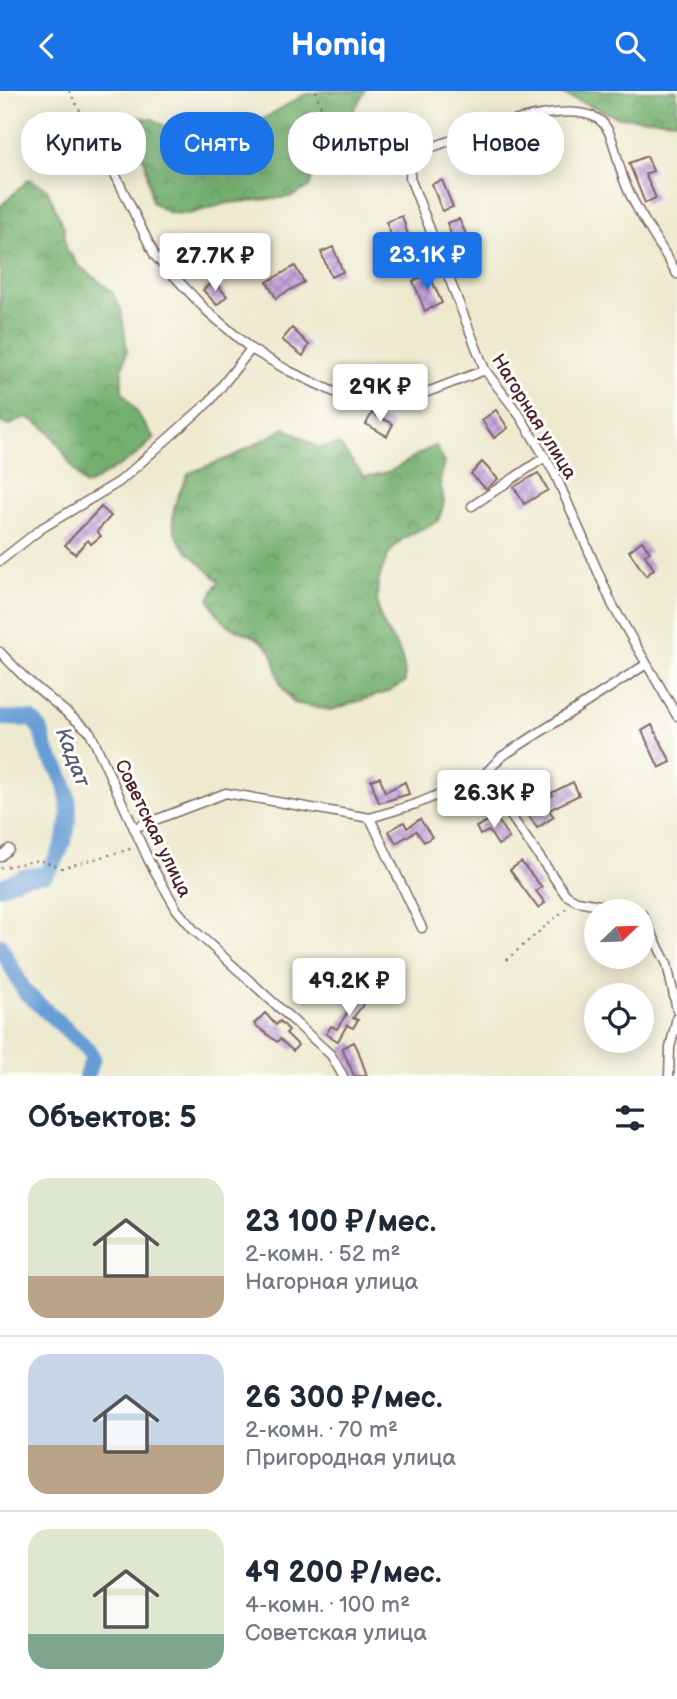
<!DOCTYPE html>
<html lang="ru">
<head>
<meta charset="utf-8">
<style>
  :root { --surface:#fff; --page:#f2f2f3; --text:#1f2937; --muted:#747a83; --line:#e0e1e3; --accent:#1a73e8 }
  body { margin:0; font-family:"Balsamiq Sans",sans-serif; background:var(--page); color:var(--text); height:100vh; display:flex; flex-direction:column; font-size:26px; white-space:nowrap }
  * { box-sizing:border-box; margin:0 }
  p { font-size:23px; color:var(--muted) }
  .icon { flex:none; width:38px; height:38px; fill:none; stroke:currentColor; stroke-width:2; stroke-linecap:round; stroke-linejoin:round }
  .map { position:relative; height:985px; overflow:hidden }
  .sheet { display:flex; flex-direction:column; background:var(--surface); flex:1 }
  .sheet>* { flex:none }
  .hud { position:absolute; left:21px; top:21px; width:635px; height:63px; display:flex; gap:14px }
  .needle { width:46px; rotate:67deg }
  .controls { position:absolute; left:584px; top:808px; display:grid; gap:14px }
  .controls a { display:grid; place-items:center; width:70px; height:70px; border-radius:50%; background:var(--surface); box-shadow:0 4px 18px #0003; font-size:35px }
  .price { position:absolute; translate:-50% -60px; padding:0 16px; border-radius:7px; background:#fff; color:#222; font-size:23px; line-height:46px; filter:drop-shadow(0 2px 4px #0008) }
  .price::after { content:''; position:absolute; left:50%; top:42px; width:21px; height:16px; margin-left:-10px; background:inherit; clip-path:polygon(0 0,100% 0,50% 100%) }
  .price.selected { background:var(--accent); color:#fff }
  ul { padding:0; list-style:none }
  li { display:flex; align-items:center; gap:21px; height:175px; padding:0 28px }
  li+li { border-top:2px solid var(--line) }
  li span { display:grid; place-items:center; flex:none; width:196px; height:140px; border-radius:21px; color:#555 }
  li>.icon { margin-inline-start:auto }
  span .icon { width:84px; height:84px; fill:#fffc; stroke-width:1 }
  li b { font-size:30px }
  h2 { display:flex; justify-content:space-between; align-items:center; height:84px; padding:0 28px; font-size:30px }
  .pill { padding:0 24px; border-radius:28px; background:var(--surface); box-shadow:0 4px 18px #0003; font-size:24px; line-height:63px }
  .pill.selected { background:var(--accent); color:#fff }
  header { display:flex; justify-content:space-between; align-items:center; height:91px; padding:0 28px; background:var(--accent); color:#fff; font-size:32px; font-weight:700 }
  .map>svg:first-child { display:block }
  .forest { fill:url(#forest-crowns); stroke:#5f684e; stroke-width:2 }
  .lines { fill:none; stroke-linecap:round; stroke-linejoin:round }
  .river { stroke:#669dd4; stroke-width:16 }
  .building { fill:url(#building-cross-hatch) }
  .minor-casing { stroke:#836665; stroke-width:11 }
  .path { stroke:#836665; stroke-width:2; stroke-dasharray:2 5; stroke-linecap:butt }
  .minor { stroke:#fff; stroke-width:8 }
  .labels { text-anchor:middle; stroke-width:6; stroke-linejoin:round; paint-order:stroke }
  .street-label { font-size:19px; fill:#4a1f2b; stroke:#fdfcf7 }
  .water-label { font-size:21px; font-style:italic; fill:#575877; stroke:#fdfcf7 }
</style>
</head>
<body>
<header><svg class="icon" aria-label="back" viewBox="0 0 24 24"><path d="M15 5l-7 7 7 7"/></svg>Homiq<svg class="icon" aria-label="search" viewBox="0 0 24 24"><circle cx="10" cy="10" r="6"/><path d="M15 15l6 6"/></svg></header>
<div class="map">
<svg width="677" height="985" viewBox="0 0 677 985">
  <defs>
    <pattern id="forest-crowns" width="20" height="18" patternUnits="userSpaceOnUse" patternTransform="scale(1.75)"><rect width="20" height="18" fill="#74b070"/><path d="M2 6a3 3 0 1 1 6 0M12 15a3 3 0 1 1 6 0" fill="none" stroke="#618f5c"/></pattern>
    <pattern id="building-cross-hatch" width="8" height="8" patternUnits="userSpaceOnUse" patternTransform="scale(1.75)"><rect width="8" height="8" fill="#c5a7df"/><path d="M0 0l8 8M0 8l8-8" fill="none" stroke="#a287b5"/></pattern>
  </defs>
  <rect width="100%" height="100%" fill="#fdfcf7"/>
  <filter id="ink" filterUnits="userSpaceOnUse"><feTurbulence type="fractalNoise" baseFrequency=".0143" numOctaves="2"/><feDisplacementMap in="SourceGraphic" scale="14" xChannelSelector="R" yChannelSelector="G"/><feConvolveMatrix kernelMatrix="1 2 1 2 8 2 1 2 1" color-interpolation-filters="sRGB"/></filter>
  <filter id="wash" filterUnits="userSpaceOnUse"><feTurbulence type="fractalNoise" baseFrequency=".00686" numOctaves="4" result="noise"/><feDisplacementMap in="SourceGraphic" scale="28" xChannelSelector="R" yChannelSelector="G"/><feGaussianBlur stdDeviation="1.57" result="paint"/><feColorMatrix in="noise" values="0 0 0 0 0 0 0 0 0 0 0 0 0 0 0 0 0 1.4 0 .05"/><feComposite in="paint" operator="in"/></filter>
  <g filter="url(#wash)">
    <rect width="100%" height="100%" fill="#eeead0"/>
    <g class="forest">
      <polygon points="325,0 365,0 345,34 327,43 309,96 291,106 228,112 188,123 169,122 152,111 145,69 116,42 130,26 153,28 189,50 208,56 229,48 304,4"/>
      <polygon points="555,0 677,0 677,30 617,26"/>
      <path d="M29,88l18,10 17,39 2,20 12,17 33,26 10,18 6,41 -5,21v20l32,47 -16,16 -52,32c-22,-24 -28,-59 -61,-69l-17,9 -8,-4v-215z"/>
      <path d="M286,337l33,20 20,-4 25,32c37,-2 41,-19 72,-30l8,17 -4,19 4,20 -5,18c-12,8 -28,12 -39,21 -17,14 -27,48 -21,71 7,29 26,31 26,70l-18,10 -56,18 -37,-7c-4,-6 -10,-12 -13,-18 -5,-11 -4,-26 -12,-36 -18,-24 -40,-7 -60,-50l10,-18c-41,-40 -63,-48 -30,-108l42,-16z"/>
    </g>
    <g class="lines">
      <g class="river">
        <path d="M0,627l31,1c15,13 9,16 16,33 3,6 8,12 12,19 18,36 10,72 -13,103l-24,3 -22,10"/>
        <polyline points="0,855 25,901 87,957 93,967 86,985"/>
      </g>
    </g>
    <g id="blocks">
      <g class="building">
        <polygon points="647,65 653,80 645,83 656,107 645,112 629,72"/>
        <polygon points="442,89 453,116 442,120 432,93"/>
        <polygon points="402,125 410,150 396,156 386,131"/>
        <polygon points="459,128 473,158 458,163 447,132"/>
        <polygon points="333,156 343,181 331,186 321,161"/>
        <polygon points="260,157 267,169 247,180 240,168"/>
        <polygon points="295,175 304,191 276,207 267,191"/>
        <polygon points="429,183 442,212 425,220 413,190"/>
        <polygon points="214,190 227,205 217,214 203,199"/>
        <polygon points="292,237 309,254 303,265 282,249"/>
        <polygon points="496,319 508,337 494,347 482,329"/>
        <polygon points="372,322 393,333 387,345 366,333"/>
        <polygon points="482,371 498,388 486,398 471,383"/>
        <polygon points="538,382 548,399 524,413 514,396"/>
        <polygon points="101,416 111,425 97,440 101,445 91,453 88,449 75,463 65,454"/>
        <polygon points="642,450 650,461 645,464 654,478 646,485 629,460"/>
        <polygon points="652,634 671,671 659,677 642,640"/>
        <polygon points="380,686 385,701 405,691 409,703 379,712 371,689"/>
        <polygon points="573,691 579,704 549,719 554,726 537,737 527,722 553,704 551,702"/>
        <polygon points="496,726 509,747 498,754 489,740 480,744 476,736"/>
        <polygon points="420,728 432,746 424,751 416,740 396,752 389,740 404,731 407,737"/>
        <polygon points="521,771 542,796 536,800 545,812 538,817 510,779"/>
        <polygon points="361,900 369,906 353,927 358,929 353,937 347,934 338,950 326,943 331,935 337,938"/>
        <polygon points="265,922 276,934 280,930 289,939 286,942 298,954 293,960 280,948 277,951 254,933"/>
        <polygon points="354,951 358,959 367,985 354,985 342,957"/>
      </g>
    </g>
  </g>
  <g filter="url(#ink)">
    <use href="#blocks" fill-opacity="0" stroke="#836665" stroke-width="2"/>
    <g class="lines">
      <g class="minor-casing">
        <g id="minor">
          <polyline points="113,79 155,165 207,220 251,258 289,280 334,301 383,313 404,310 485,279"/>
          <path d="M677,183c-17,-31 -47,-70 -56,-103 -5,-15 -8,-38 -19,-49 -31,-29 -145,16 -180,29l-11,9 -1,18 75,192 35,46 35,58 58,132 64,110"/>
          <polyline points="472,415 545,366"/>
          <polyline points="0,470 42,437 119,391 210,310 251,258"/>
          <polyline points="0,561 25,587 90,641 149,770 177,819 194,839 331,964 343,985"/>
          <polyline points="483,685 501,666 645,574"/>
          <polyline points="370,727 422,837"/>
          <polyline points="134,737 226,702 370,727 416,713 483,685 566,804 577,810 639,821"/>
          <polyline points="0,766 9,758"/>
          <polyline points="642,823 667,873 677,919"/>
          <polyline points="669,985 670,957 677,926"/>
        </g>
      </g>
      <g class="path">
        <polyline points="69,0 109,73"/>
        <path d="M316,0c14,52 37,62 87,68"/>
        <polyline points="0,777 39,769 62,777 134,757"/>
        <polyline points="506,869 569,815"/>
      </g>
      <use href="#minor" class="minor"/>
    </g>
  </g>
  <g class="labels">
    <g class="street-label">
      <text transform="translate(535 325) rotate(58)" y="7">Нагорная улица</text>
      <text transform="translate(154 737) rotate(64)" y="7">Советская улица</text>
    </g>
    <g class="water-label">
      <text transform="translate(73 666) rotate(69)" y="7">Кадат</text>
    </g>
  </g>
</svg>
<div class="controls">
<a><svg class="needle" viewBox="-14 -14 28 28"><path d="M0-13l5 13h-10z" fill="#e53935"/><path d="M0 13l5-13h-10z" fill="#747a83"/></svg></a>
<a><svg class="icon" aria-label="locate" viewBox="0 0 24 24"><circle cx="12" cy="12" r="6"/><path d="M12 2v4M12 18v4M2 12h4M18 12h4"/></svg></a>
</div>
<b class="price selected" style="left:427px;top:201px">23.1K ₽</b>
<b class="price" style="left:215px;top:202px">27.7K ₽</b>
<b class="price" style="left:380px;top:333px">29K ₽</b>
<b class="price" style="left:494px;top:739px">26.3K ₽</b>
<b class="price" style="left:349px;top:927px">49.2K ₽</b>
<div class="hud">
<a class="pill">Купить</a>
<a class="pill selected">Снять</a>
<a class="pill">Фильтры</a>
<a class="pill">Новое</a>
</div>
</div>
<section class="sheet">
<h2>Объектов: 5<svg class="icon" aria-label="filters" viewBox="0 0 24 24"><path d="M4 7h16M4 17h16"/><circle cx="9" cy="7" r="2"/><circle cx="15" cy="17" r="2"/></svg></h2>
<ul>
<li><span style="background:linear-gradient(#dfe7d0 70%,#b9a48a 0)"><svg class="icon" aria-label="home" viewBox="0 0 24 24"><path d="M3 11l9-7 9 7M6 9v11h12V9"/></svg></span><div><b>23 100 ₽/мес.</b><p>2-комн. · 52 m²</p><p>Нагорная улица</p></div></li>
<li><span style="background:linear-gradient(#c9d6e8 65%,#b9a48a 0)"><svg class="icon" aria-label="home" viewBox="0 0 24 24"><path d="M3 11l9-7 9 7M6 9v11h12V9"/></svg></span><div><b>26 300 ₽/мес.</b><p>2-комн. · 70 m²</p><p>Пригородная улица</p></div></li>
<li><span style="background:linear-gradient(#dfe7d0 75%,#7fa58c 0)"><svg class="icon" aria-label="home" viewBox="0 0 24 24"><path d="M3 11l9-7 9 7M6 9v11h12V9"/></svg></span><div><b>49 200 ₽/мес.</b><p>4-комн. · 100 m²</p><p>Советская улица</p></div></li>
</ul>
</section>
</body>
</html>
